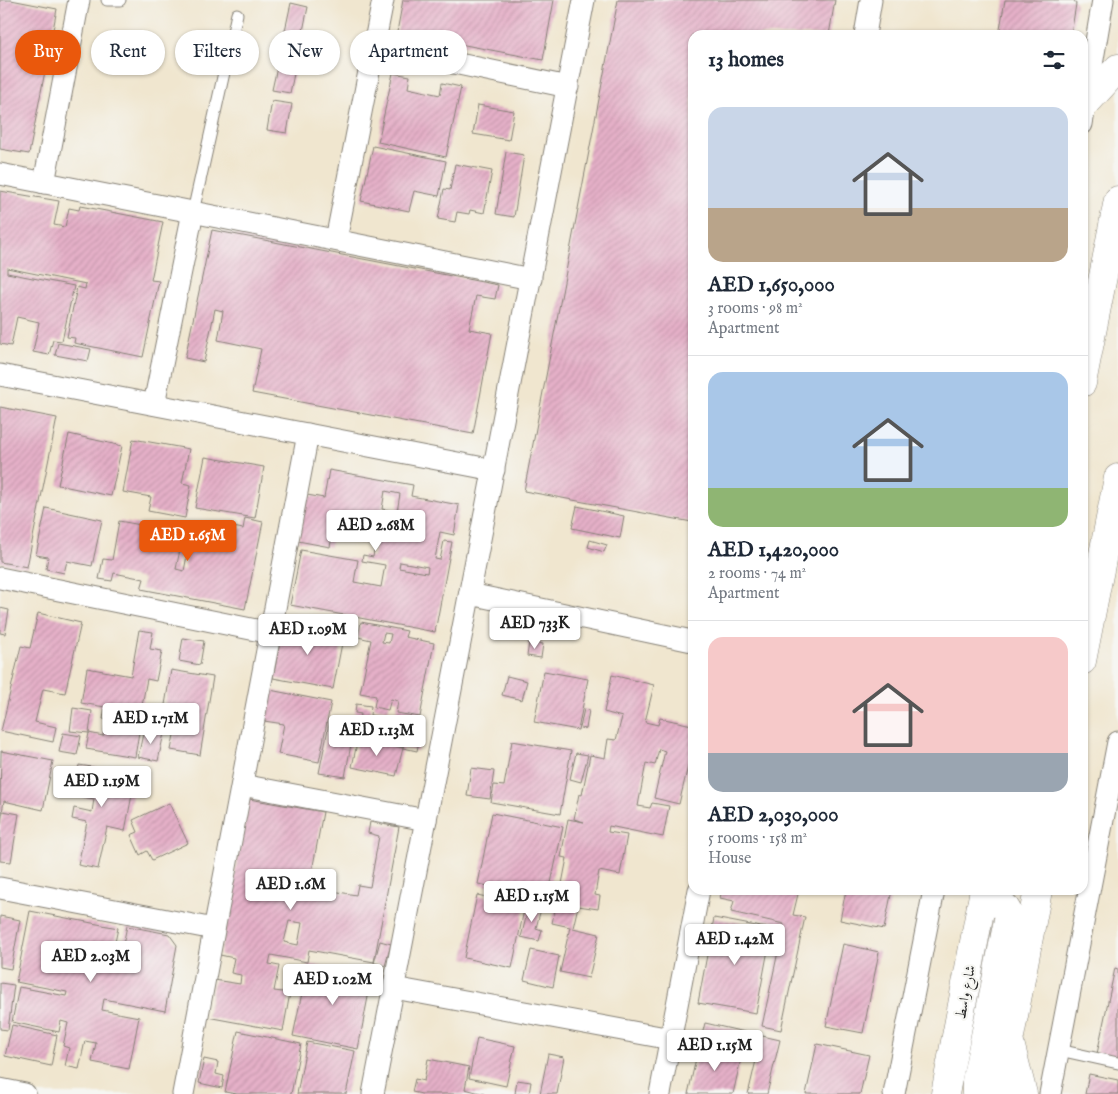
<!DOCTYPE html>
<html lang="en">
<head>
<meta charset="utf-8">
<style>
  :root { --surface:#fff; --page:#f6f6f7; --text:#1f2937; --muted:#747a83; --line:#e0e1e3; --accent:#ea580c }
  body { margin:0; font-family:"IM FELL English",Amiri,serif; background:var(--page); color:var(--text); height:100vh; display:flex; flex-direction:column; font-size:19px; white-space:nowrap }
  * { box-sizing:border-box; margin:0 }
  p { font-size:16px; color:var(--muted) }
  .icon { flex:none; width:28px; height:28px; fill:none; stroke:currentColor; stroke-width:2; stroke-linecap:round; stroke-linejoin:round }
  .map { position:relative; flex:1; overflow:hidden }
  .details { position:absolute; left:688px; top:30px; width:400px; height:865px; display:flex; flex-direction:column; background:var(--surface); border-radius:15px; box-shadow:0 1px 4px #0004 }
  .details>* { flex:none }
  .top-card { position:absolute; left:15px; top:30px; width:475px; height:45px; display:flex; gap:10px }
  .price { position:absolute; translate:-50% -42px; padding:0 11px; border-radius:5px; background:#fff; color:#222; font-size:16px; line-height:32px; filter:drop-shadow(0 1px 2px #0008) }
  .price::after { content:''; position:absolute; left:50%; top:30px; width:15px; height:11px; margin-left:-8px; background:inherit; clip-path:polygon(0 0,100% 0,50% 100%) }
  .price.current { background:var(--accent); color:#fff }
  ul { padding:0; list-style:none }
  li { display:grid; align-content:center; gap:10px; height:265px; padding:0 20px }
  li+li { border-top:1px solid var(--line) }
  li span { display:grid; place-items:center; height:155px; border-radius:15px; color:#555 }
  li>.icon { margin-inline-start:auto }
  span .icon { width:90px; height:90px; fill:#fffc; stroke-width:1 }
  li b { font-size:21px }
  h2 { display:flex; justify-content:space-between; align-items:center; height:60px; padding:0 20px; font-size:21px }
  .pill { padding:0 18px; border-radius:22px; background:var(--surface); box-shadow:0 1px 4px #0004; font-size:18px; line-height:45px }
  .pill.current { background:var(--accent); color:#fff }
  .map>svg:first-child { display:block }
  .building { fill:url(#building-hatch); fill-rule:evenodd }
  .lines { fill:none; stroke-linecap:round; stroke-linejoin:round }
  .lane-casing { stroke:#868176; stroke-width:13 }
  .street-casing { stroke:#868176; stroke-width:23 }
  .primary-casing { stroke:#868176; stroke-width:29 }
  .lane { stroke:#fff; stroke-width:11 }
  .street { stroke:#fff; stroke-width:21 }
  .primary { stroke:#fff; stroke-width:28 }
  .labels { text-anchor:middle; stroke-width:4.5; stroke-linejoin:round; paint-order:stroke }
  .street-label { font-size:14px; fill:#1c1c1c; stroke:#f6f6f2 }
</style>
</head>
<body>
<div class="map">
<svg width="1118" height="1094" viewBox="0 0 1118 1094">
  <defs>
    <pattern id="building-hatch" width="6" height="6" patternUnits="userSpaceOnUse" patternTransform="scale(1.25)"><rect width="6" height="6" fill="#e5b0c8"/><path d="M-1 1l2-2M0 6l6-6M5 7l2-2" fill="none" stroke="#c497ab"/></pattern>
  </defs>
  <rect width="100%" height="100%" fill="#f6f6f2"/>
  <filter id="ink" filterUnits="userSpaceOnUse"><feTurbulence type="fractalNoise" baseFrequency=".02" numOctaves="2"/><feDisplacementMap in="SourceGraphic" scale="10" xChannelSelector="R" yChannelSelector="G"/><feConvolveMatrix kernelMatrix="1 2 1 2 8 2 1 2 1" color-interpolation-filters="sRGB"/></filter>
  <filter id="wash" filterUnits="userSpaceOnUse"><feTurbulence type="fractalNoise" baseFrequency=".0096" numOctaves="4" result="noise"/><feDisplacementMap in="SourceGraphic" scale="20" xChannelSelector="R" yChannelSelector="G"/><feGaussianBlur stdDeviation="1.12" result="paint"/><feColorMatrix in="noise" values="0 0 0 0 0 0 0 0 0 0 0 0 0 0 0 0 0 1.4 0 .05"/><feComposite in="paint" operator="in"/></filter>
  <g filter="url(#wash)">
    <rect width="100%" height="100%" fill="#f0e6cf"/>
    <g id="blocks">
      <g class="building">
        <polygon points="0,0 11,0 57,9 29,154 0,149"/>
        <polygon points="403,0 554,0 543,60 397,32"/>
        <polygon points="618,0 835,0 829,35 692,35 692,522 524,491"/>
        <polygon points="1005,0 1074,0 1076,4 1071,35 999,35"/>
        <polygon points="291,3 308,7 290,93 272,90"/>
        <polygon points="393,73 410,76 408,88 440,95 442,83 461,87 446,157 378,142"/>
        <polygon points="272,101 292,104 287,133 267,130"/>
        <polygon points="478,105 514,111 509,140 473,134"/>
        <polygon points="373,146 446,161 439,196 414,191 409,211 361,201"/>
        <polygon points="506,152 524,155 514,217 496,214"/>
        <polygon points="455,164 492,171 484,213 470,210 469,214 457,212 455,222 438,219 444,189 450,190"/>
        <polygon points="0,191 59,201 54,225 65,227 69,208 79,210 80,206 163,222 151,280 159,281 143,357 74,343 75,338 67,337 77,287 85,289 86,284 7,268 7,273 74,286 62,341 53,340 49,355 33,352 39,322 17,317 11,346 0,344"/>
        <polygon points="212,230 498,285 495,299 476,296 469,329 492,333 473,434 252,393 261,349 218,340 223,311 215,309 204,362 185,358"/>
        <polygon points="58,343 91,349 88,361 55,355"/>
        <polygon points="0,407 57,418 27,567 0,562"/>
        <polygon points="69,434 122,446 111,496 58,485"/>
        <polygon points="133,439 189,449 182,483 191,485 185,518 148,511 151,497 123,492"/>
        <polygon points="205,457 264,467 255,518 195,508"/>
        <path d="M329,470l84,15 -2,11 48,9 -5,30 -14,-3 -5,27 5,1 4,-19 8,1 -17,90 -145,-27 11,-55 57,10 -4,22 27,5 4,-22 -23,-4 1,-6 10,2 2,-12 -43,-8 -2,10 -32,-6 9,-46 17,3zM385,491l15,3 -3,18 -15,-3zM400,562l28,5 -1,6 -28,-5z"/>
        <polygon points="577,506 624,516 620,538 572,528"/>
        <polygon points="46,508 102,520 92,566 67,561 64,573 46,569 48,557 36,555"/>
        <polygon points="245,518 263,522 245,609 141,589 144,579 114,573 112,581 99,579 103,559 112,560 119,521 174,531 171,543 181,545 176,569 184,571 191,535 216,539 219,524 243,529"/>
        <polygon points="590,540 607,545 604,552 588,547"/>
        <polygon points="0,608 9,610 5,634 0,633"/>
        <polygon points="38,613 81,623 65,693 43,689 35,722 56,727 53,742 1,731 21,646 30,648"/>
        <polygon points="284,622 344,633 333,689 273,678"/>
        <path d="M361,622l46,9 -2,6 29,6 -14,74 -24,-4 2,-12 -7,-2 -3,11 -14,-3 2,-11 -16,-3 11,-53 -13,-3zM384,633l7,1 -2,9 -7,-1z"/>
        <polygon points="139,630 153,632 150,649 162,651 156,681 147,679 138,726 103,719 105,707 81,703 87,668 131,676"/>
        <polygon points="183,638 204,641 200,665 179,661"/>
        <polygon points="529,642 543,644 541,658 527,656"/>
        <polygon points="171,670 213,677 200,755 171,750 176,725 162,722"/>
        <polygon points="544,671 588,679 578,730 534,722"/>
        <polygon points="612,675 654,685 645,722 658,725 660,718 692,725 692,749 679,804 654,798 665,751 659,749 655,765 646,763 638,806 650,808 652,803 669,806 663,837 609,826 608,832 627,835 620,875 599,871 595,895 600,896 598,909 578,906 573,928 599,934 589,978 560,972 570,927 552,923 557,901 552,900 554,887 561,889 567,858 561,857 568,819 584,822 574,819 579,794 582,795 590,755 605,758 608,739 616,740 622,717 604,712"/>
        <polygon points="507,676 527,681 522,700 502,695"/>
        <polygon points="270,690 331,702 319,762 278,754 284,724 264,721"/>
        <polygon points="356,704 371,706 370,715 402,722 399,737 358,729 361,714 355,713"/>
        <polygon points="73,708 92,711 89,733 70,731"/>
        <polygon points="584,709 589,710 586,729 580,728"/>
        <polygon points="330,719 355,723 345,777 319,773"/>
        <polygon points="105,726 139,732 135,757 86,749 89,733 103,736"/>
        <polygon points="144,729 164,733 158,761 138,757"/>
        <polygon points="63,733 81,736 77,755 59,752"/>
        <polygon points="406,733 420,736 417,751 403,748"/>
        <polygon points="358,738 403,748 396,776 352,767"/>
        <polygon points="512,741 571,751 560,814 491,802 494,785 504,786"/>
        <polygon points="1,751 53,761 43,810 4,801 2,812 0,812"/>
        <polygon points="576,753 588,755 581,782 570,779"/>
        <polygon points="79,765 136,774 125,831 107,827 98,869 78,865 87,822 72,819 74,808 92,812 94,799 73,795"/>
        <polygon points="471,768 494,771 490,799 467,796"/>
        <path d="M249,799l74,13 -14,75 47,8 2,-10 12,2 9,-51 -11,-3 2,-11 29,5 -25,135 -65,-12 -2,12 -36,-7 -2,9 10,2 -5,25 16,2 -7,38 -76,-14 7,-37 26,4 1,-9 -10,-2 3,-15 -14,-3zM289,921l13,2 -4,22 -14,-3z"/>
        <polygon points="169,803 188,843 152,860 147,851 140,855 131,835 138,832 133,820"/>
        <polygon points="3,811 19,814 11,862 0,861 0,828"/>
        <polygon points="492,813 563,827 548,897 478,884"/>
        <polygon points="722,890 799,890 793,915 805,917 781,1030 762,1026 784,924 731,912 734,901 720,898"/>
        <polygon points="846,890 892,890 884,929 840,920"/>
        <polygon points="477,895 525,905 512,968 464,958"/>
        <polygon points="530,902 542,905 536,928 542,930 539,941 521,937"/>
        <polygon points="30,911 118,928 113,952 121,954 127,926 169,934 177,945 165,1011 104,999 102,1010 139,1017 129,1069 92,1062 96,1043 85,1041 79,1069 65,1066 69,1048 63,1046 68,1023 61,1021 59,1032 12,1022 19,987 66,996 67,992 16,982"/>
        <polygon points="0,916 20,920 11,969 0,967"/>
        <polygon points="714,918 772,929 756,1013 698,1003"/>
        <polygon points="380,941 391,944 385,966 374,963"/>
        <polygon points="843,944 879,952 863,1033 826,1026"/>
        <polygon points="531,950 559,956 553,987 524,980"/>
        <polygon points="308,964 372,976 358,1049 293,1036"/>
        <polygon points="1115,968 1118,969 1118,1058 1097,1054"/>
        <polygon points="0,983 14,985 8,1030 0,1029"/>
        <polygon points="705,1023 780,1040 767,1094 748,1094 758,1052 701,1039"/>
        <polygon points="12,1025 57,1035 51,1066 5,1056"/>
        <polygon points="238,1031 301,1044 291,1094 237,1094 225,1092"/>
        <polygon points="477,1038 515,1046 506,1086 469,1078"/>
        <polygon points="307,1042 355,1051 346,1094 297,1094"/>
        <polygon points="817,1044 869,1055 860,1094 806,1094"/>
        <polygon points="699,1045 742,1054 733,1094 688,1094"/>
        <polygon points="548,1054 564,1057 557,1094 540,1094"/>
        <polygon points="204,1059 218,1062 216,1074 224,1076 222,1088 199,1083"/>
        <polygon points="428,1059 469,1067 465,1089 484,1094 422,1094 412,1092 415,1079 424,1081"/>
        <polygon points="1089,1074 1118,1080 1118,1094 1085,1094"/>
        <polygon points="517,1080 531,1082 529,1094 515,1094"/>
      </g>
    </g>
  </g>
  <g filter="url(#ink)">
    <use href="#blocks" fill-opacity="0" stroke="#868176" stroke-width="1"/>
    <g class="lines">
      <g class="lane-casing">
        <g id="lane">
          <polyline points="107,0 120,0"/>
          <polyline points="193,212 237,14"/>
          <polyline points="1059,1050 1118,1063"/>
        </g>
      </g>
      <g class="street-casing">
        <g id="street">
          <polyline points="865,35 871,0"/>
          <polyline points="373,46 568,87"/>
          <polyline points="1082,124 1103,0"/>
          <polyline points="0,174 531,279"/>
          <polyline points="44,183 79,0"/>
          <polyline points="336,240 383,0"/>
          <polyline points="0,375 494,470"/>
          <polyline points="154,404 193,212"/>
          <polyline points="0,578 271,633"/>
          <polyline points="470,594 692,641"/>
          <polyline points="242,785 426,820"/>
          <polyline points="0,888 214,929"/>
          <polyline points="394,988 671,1039"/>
          <polyline points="0,1089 25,1094"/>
          <polyline points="183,1094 308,434"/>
          <polyline points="373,1094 584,0"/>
          <polyline points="660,1094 699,890"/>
          <polyline points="894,1094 934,890"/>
          <polyline points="1050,1094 1118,742"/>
        </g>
      </g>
      <g class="primary-casing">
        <g id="primary">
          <polyline points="1087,102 1118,68"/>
          <polyline points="1082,383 1118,200"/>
          <polyline points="1082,661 1118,478"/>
          <polyline points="1011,1047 1023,1094"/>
          <polyline points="945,1094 984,890"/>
          <path d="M976,1094v-13l33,-166c-5,-15 -16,-14 -28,-9"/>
          <polyline points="999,1094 1038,890"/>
        </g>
      </g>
      <use href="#lane" class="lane"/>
      <use href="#street" class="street"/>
      <use href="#primary" class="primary"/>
    </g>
  </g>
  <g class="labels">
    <g class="street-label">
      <text transform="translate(965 992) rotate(-79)" y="5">شارع واسط</text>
    </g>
  </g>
</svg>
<b class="price" style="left:376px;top:552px">AED 2.68M</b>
<b class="price current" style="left:188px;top:562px">AED 1.65M</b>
<b class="price" style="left:535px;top:650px">AED 733K</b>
<b class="price" style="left:308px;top:656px">AED 1.09M</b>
<b class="price" style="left:151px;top:745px">AED 1.71M</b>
<b class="price" style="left:377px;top:757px">AED 1.13M</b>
<b class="price" style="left:102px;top:808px">AED 1.19M</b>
<b class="price" style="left:291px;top:911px">AED 1.6M</b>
<b class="price" style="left:532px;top:923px">AED 1.15M</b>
<b class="price" style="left:735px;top:966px">AED 1.42M</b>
<b class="price" style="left:91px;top:983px">AED 2.03M</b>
<b class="price" style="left:333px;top:1006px">AED 1.02M</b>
<b class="price" style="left:715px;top:1072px">AED 1.15M</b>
<div class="top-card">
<a class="pill current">Buy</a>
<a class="pill">Rent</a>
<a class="pill">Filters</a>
<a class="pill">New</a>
<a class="pill">Apartment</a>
</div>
<section class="details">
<h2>13 homes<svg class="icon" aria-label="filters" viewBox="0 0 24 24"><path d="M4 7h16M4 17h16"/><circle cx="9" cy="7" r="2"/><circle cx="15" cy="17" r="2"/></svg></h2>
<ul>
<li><span style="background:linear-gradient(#c9d6e8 65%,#b9a48a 0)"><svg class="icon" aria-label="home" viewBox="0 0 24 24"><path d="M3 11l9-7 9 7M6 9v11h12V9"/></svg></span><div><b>AED 1,650,000</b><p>3 rooms · 98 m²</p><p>Apartment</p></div></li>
<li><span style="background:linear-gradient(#a9c7e8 75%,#8fb573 0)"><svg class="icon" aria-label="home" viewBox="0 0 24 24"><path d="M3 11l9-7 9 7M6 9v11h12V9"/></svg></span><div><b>AED 1,420,000</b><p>2 rooms · 74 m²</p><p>Apartment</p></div></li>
<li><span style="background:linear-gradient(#f6c9c9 75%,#9aa5b1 0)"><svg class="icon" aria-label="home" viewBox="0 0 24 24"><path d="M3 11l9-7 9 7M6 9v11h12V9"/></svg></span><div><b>AED 2,030,000</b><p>5 rooms · 158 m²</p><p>House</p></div></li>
</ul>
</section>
</div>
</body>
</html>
